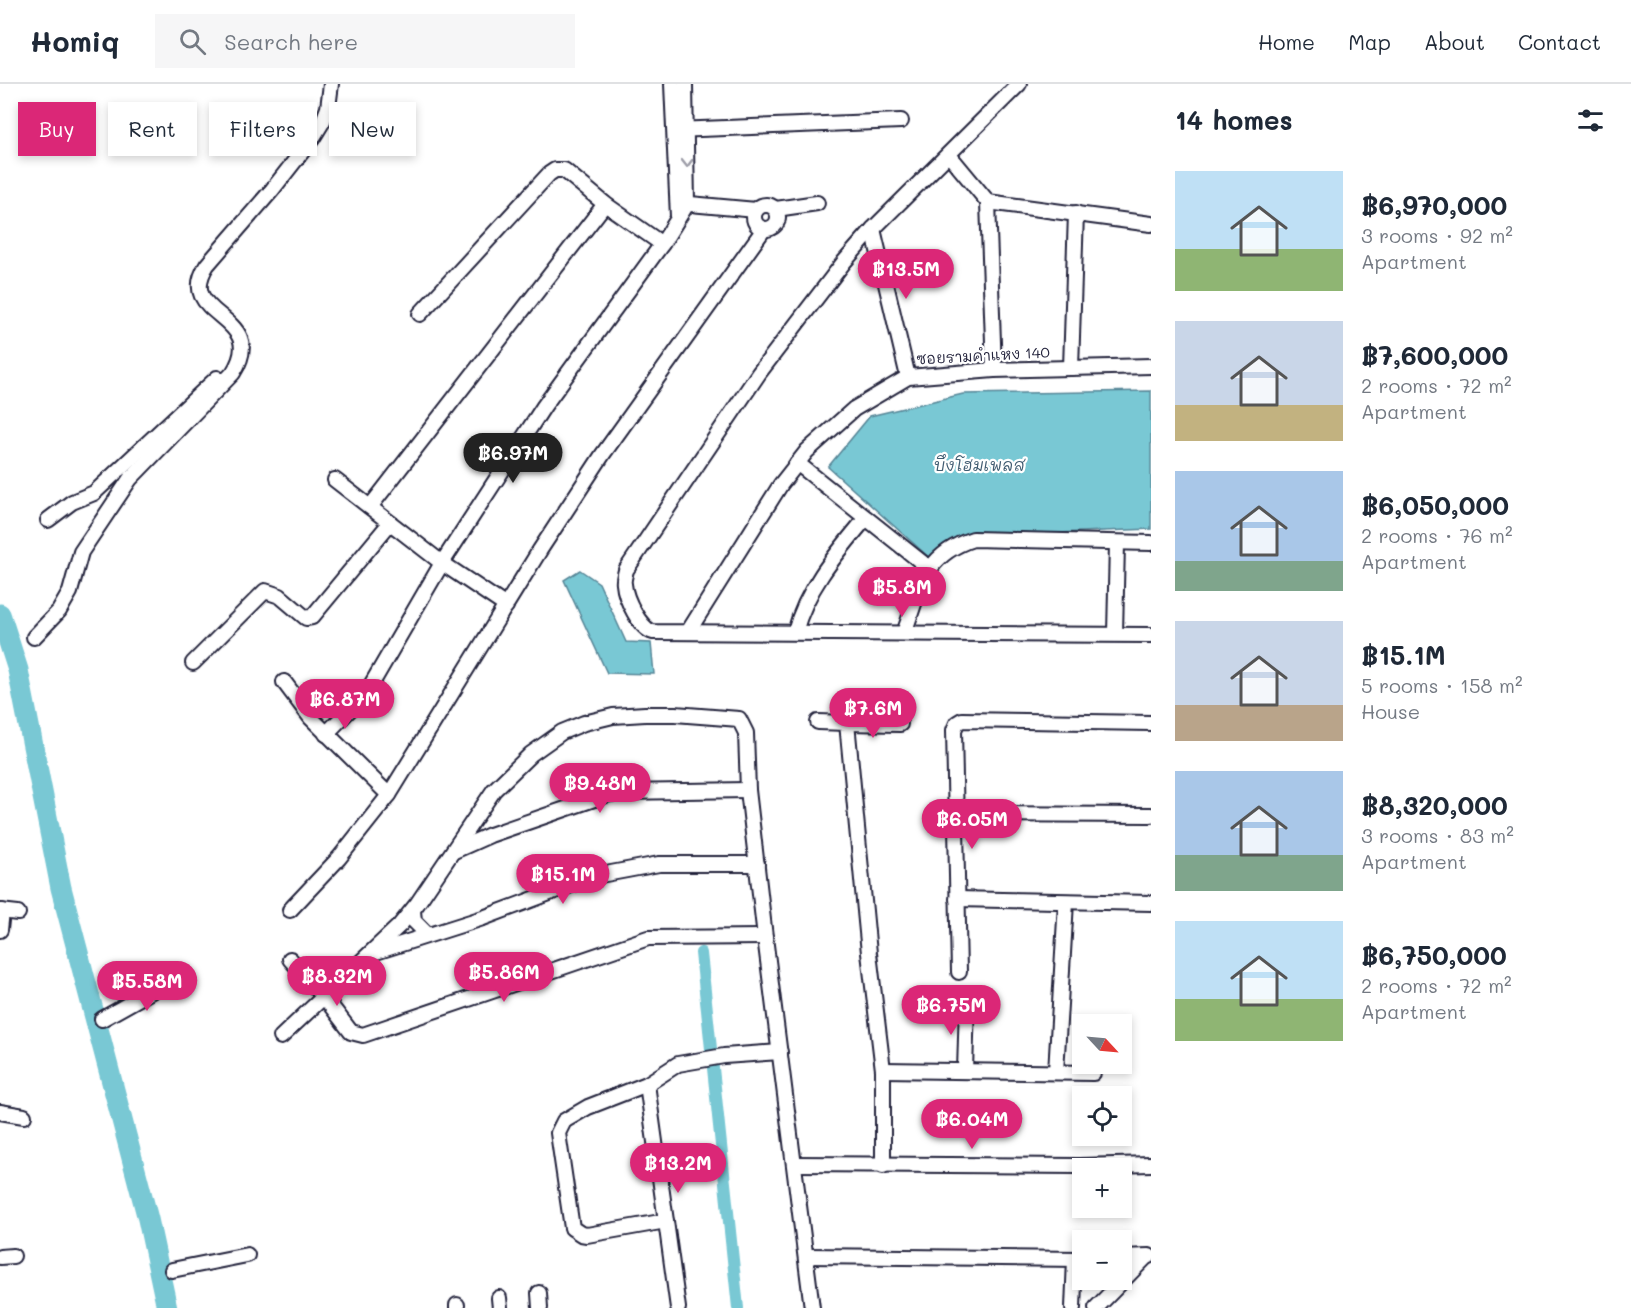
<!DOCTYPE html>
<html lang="en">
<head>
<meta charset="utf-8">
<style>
  :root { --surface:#fff; --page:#f6f6f7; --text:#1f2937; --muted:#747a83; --line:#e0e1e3; --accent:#db2777 }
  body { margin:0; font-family:Mali,"Playpen Sans Thai",sans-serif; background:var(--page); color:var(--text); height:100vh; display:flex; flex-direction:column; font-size:22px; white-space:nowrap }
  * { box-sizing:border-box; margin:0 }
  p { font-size:20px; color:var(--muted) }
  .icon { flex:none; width:33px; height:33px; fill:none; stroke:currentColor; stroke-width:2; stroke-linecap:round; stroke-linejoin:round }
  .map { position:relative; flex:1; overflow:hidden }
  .drawer { display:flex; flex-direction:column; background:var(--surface); width:480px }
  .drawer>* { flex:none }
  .guide { position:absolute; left:18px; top:18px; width:570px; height:54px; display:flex; gap:12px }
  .needle { width:39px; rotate:116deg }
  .tools { position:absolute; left:1072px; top:930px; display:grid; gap:12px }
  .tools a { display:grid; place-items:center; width:60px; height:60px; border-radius:0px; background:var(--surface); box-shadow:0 3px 9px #0003; font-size:30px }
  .price { position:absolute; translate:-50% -51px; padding:0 14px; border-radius:21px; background:var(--accent); color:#fff; font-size:20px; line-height:39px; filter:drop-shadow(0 2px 3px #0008) }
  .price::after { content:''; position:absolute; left:50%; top:36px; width:18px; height:14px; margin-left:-9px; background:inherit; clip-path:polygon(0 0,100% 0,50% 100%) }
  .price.on { background:#222; color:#fff }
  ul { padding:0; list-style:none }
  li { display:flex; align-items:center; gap:18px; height:150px; padding:0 24px }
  li span { display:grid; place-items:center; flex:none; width:168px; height:120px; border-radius:0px; color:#555 }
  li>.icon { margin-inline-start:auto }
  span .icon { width:72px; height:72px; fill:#fffc; stroke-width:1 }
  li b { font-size:26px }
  h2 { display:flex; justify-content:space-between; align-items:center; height:72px; padding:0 24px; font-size:26px }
  .chip { padding:0 21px; border-radius:0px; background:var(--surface); box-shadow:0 3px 9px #0003; font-size:21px; line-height:54px }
  .chip.on { background:var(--accent); color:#fff }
  header { display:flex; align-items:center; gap:36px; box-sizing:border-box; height:84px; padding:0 30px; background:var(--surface); border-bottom:2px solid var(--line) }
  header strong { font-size:28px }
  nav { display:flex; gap:33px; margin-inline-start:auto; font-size:21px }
  .search { width:420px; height:54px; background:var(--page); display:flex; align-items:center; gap:15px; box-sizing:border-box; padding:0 21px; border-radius:0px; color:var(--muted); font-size:22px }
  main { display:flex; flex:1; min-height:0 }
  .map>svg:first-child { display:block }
  .water { fill:#79c8d4; stroke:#568697; stroke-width:1.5 }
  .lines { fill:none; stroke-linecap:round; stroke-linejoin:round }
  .canal { stroke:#79c8d4; stroke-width:12 }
  .river { stroke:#79c8d4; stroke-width:21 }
  .minor-casing { stroke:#22223b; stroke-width:18 }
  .minor { stroke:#fff; stroke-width:14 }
  .oneway { stroke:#9c9ca7 }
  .labels { text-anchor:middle; stroke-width:4.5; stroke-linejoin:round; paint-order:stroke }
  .street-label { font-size:15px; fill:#22223b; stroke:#fff }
  .water-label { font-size:16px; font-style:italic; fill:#405c71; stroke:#fff }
</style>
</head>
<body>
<header>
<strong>Homiq</strong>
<div class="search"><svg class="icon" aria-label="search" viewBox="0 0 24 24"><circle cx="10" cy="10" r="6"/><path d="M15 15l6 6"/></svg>Search here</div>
<nav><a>Home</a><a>Map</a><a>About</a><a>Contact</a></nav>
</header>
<main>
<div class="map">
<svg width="1151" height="1224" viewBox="0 0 1151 1224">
  <rect width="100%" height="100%" fill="#fff"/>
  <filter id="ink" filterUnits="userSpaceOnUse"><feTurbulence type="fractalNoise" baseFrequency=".0167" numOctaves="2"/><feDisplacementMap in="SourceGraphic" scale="12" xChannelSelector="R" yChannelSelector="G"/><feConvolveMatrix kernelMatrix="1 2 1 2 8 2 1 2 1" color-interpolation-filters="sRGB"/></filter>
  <g filter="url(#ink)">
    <g class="water">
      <polygon points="1151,307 1151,445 960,453 931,475 828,383 870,332 963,310"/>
      <polygon points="580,486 599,499 626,558 651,559 654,590 607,589 564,496"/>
    </g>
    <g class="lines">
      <polyline class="canal" points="701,869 738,1224"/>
      <polyline class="river" points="0,530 18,586 61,804 148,1135 167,1224"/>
      <g class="minor-casing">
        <g id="minor">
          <polyline points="672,0 678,133"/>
          <path d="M1019,0l-146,145 -29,33 -85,111 -133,197c-1,5 -3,10 -2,14 1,14 16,45 29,48l498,3"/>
          <polyline points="675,46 901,37"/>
          <polyline points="949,71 988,118 994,286"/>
          <polyline points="988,118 1151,140"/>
          <polyline points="679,119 756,126"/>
          <circle cx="766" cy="133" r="12"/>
          <polyline points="776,125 817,119"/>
          <polyline points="873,145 908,293"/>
          <polyline points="420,230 549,90 555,86 564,86 605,120 662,160"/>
          <polyline points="1071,284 1076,129"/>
          <polyline points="797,379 929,484"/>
          <polyline points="335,396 442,479 506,522"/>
          <polyline points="370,423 605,120"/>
          <polyline points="48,436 72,418 94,409 217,294"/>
          <polyline points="688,548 781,400 807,367 854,325 908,293 994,286 1151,282"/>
          <path d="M795,548c12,-45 42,-79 71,-114"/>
          <path d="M904,549c16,-43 19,-78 69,-94l178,4"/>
          <polyline points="1115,550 1117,459"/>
          <path d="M34,553l25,-26 11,-19 11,-40 49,-73 103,-106c38,-60 -60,-54 -26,-108l65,-75 40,-51 11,-18 5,-13 3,-24"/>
          <polyline points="193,579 265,507 280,512 306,534 312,533 390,439"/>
          <polyline points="284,598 311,634 389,711"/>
          <polyline points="818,638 847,639 869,869 883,986 883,1082"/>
          <polyline points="847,639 900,640"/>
          <polyline points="326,650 367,608 442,479 544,322 662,160 687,120 685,0"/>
          <polyline points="956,730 1151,731"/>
          <polyline points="454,767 490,751 606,711 621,708 748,706"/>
          <polyline points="957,815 1151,819"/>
          <polyline points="290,826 339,774 389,711 540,466 603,370 764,145"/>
          <polyline points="0,827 18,829"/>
          <polyline points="413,827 414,837 428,851"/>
          <polyline points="0,846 2,827"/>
          <polyline points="376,868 483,834 595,792 659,780 757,780"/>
          <polyline points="290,875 325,914 351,948 363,951 648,854 765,853"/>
          <polyline points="959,888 954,646 957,639 962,636 1151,639"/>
          <polyline points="102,935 175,894"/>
          <polyline points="281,953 400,841 417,820 494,706 531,670 562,648 584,639 613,632 645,630 675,630 739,635 746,649 748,706 765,853 812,1224"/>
          <polyline points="883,986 1093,989"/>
          <polyline points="965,987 967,919"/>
          <polyline points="1056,988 1066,818"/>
          <polyline points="647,1000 678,1224"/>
          <polyline points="0,1028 24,1032"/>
          <polyline points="795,1080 1079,1082 1151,1080"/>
          <polyline points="666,1137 587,1151 581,1150 572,1144 558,1049 564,1037 588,1023 647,1000 678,980 724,972 780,968"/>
          <polyline points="806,1172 1083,1175"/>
          <polyline points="0,1173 13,1172"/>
          <polyline points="1122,1173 1149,1172"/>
          <polyline points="172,1186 247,1171"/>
          <polyline points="539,1209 540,1224"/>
          <polyline points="499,1214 500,1224"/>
          <polyline points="457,1221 457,1224"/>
          <polyline points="1073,1224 1075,1175"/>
          <polyline points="1096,1224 1146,1173"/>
        </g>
      </g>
      <use href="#minor" class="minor"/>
    </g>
    <defs><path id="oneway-chevron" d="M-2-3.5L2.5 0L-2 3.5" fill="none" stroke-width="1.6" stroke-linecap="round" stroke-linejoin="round" transform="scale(1.5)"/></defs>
    <use class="oneway" href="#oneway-chevron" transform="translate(687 79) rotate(89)"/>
  </g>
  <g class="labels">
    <g class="street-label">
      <text transform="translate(983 272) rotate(-3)" y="5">ซอยรามคำแหง 140</text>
    </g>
    <g class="water-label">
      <text x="979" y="387">บึงโฮมเพลส</text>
    </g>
  </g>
</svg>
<div class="tools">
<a><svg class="needle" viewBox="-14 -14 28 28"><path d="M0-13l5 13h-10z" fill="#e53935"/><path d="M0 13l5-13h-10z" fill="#747a83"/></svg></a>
<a><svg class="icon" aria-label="locate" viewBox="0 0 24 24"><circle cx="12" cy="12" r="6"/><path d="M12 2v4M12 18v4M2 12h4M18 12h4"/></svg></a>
<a>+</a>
<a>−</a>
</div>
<b class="price" style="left:906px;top:216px">฿13.5M</b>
<b class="price on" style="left:513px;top:400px">฿6.97M</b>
<b class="price" style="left:902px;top:534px">฿5.8M</b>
<b class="price" style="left:345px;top:646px">฿6.87M</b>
<b class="price" style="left:873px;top:655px">฿7.6M</b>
<b class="price" style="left:600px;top:730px">฿9.48M</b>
<b class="price" style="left:972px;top:766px">฿6.05M</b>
<b class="price" style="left:563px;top:821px">฿15.1M</b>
<b class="price" style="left:504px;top:919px">฿5.86M</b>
<b class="price" style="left:337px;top:923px">฿8.32M</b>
<b class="price" style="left:147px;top:928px">฿5.58M</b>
<b class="price" style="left:951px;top:952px">฿6.75M</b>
<b class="price" style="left:972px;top:1066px">฿6.04M</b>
<b class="price" style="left:678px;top:1110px">฿13.2M</b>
<div class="guide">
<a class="chip on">Buy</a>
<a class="chip">Rent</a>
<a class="chip">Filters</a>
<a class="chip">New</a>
</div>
</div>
<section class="drawer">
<h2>14 homes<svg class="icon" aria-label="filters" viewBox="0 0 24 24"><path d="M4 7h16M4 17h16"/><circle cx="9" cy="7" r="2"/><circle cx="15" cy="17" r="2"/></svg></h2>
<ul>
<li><span style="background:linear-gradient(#bfe0f5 65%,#8fb573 0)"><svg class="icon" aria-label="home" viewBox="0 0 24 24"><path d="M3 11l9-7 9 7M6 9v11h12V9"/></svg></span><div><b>฿6,970,000</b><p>3 rooms · 92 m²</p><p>Apartment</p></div></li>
<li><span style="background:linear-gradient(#c9d6e8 70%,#c2b280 0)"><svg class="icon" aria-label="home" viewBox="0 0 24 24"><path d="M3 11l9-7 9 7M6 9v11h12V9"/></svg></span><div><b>฿7,600,000</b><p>2 rooms · 72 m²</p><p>Apartment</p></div></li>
<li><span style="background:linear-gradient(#a9c7e8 75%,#7fa58c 0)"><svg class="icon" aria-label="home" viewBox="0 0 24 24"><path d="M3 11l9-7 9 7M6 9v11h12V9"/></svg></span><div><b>฿6,050,000</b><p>2 rooms · 76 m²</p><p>Apartment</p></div></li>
<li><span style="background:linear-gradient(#c9d6e8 70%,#b9a48a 0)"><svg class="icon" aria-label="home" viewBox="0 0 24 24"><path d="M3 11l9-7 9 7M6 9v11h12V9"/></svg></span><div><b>฿15.1M</b><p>5 rooms · 158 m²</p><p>House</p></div></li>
<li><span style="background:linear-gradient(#a9c7e8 70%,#7fa58c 0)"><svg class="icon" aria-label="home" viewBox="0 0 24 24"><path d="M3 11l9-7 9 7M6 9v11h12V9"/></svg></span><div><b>฿8,320,000</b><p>3 rooms · 83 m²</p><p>Apartment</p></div></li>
<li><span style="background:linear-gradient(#bfe0f5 65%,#8fb573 0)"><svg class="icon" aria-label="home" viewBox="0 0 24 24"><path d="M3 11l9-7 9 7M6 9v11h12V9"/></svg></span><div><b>฿6,750,000</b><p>2 rooms · 72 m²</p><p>Apartment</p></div></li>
</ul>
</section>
</main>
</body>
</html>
